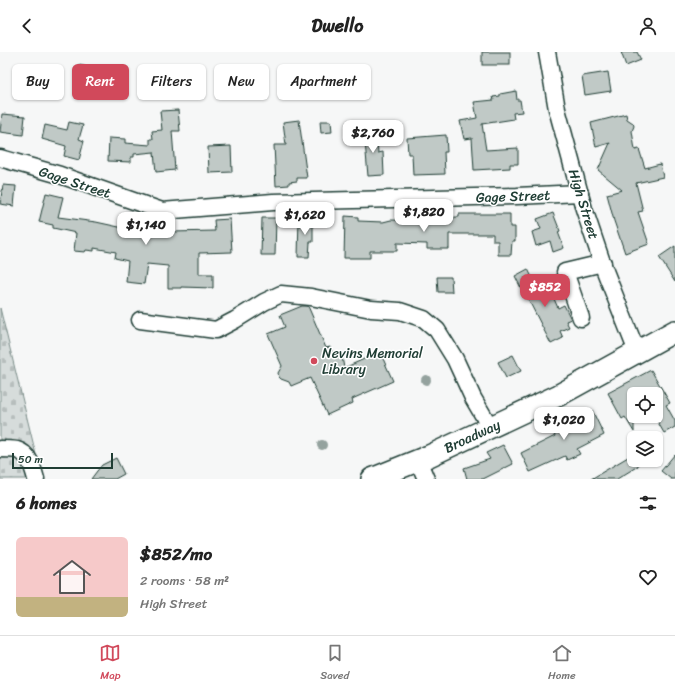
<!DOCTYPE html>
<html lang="en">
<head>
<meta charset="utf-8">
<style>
  :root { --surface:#fff; --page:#f2f2f2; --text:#222; --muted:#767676; --line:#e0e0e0; --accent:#d1495b }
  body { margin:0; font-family:Sriracha,sans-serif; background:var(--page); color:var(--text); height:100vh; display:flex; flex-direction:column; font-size:15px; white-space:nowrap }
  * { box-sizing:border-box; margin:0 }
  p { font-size:13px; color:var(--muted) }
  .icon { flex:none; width:22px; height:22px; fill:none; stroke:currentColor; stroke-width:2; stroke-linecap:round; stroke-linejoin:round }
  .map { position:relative; height:427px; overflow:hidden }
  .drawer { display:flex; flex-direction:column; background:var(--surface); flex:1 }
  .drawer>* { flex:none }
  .top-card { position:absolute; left:12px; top:12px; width:400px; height:36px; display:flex; gap:8px }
  .tools { position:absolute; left:627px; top:335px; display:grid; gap:8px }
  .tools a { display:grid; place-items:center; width:36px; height:36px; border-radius:6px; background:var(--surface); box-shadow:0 1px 3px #0004; font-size:20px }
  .scale { position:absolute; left:12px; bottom:10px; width:101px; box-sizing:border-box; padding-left:4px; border:2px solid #1f3d34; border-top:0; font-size:11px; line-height:14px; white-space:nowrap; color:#1f3d34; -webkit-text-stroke:3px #fff; paint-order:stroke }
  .price { position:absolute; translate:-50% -34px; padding:0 9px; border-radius:8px; background:#fff; color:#222; font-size:13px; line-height:26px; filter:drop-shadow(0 1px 2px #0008) }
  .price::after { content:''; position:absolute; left:50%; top:24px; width:12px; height:9px; margin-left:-6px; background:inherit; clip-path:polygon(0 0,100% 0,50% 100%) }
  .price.selected { background:var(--accent); color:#fff }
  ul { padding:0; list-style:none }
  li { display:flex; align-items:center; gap:12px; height:100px; padding:0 16px }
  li+li { border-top:1px solid var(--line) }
  li span { display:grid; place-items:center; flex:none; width:112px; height:80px; border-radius:6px; color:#555 }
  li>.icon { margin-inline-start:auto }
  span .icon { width:48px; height:48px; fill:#fffc; stroke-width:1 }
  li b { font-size:17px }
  h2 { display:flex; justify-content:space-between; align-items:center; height:48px; padding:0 16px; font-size:17px }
  .tag { padding:0 14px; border-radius:6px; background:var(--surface); box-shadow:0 1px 3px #0004; font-size:14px; line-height:36px }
  .tag.selected { background:var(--accent); color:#fff }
  header { display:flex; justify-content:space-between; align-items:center; height:52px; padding:0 16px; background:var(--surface); font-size:18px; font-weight:800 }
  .tabs { display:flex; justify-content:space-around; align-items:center; height:56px; border-top:1px solid var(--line); background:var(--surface); font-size:11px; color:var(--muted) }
  .tabs a { display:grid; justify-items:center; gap:2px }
  .tabs .selected { color:var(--accent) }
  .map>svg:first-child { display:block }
  .cemetery { fill:url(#cemetery-stones); stroke:#7a8c88 }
  .building { fill:#c0c9c6; stroke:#1f3d34 }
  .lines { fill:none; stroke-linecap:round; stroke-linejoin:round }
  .minor-casing { stroke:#1f3d34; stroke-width:19 }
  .major-casing { stroke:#1f3d34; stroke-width:24 }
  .minor { stroke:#fff; stroke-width:16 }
  .major { stroke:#fff; stroke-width:21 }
  .tree { fill:#94a29e }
  .poi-dot { fill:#d1495b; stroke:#fff; stroke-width:1.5 }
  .labels { text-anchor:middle; stroke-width:3; stroke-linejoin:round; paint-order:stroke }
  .street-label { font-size:14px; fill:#1f3d34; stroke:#fff }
  .poi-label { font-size:14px; fill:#1f3d34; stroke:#fff; text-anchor:start }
</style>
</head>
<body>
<header><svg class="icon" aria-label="back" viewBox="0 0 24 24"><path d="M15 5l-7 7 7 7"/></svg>Dwello<svg class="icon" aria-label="person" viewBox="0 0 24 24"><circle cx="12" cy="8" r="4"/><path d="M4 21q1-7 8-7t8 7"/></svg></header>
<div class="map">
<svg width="675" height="427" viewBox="0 0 675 427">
  <defs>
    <pattern id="cemetery-stones" width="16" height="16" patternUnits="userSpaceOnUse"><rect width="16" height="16" fill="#d6dcdb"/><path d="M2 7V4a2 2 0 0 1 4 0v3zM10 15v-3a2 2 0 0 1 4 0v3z" fill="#b7bebd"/></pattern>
  </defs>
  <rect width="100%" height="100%" fill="#f6f7f7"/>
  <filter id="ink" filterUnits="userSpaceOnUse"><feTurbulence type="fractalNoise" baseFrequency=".025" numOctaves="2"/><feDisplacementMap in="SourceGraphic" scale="8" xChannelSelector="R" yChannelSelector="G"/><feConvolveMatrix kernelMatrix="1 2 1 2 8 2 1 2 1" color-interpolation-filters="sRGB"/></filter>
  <g filter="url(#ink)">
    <polygon class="cemetery" points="0,256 42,427 0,427"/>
    <g class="building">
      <rect x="482" y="0" width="28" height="13"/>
      <polygon points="621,0 637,0 641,8 626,14"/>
      <polygon points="79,13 110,20 107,33 76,26"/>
      <polygon points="608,20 611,39 585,43 582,24"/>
      <polygon points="516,39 517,48 520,48 522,60 513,61 514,67 482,72 486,98 518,96 518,112 510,112 510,116 474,118 472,86 464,87 460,69 477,66 474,50 494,48 493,45 500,44 500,42"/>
      <polygon points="178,58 180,79 172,79 175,118 156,120 154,100 134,102 134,105 131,105 131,110 108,109 109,86 125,87 125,91 150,93 150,87 153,87 152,79 162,78 160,59"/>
      <polygon points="2,62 25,64 23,83 0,80"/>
      <polygon points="626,62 627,67 633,71 634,74 632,79 635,98 639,97 645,116 660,112 663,125 636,131 643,159 638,160 649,192 625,201 614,169 607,142 622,138 598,118 610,91 596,95 591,71"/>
      <polygon points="299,68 307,126 297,126 297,129 289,130 289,133 276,134 274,93 286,93 283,70"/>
      <polygon points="320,69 331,69 332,80 321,81"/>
      <polygon points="69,70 83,73 79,87 84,89 79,108 64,104 66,94 42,87 45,73 67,78"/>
      <polygon points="376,77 378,101 383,100 384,123 368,124 364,78"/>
      <polygon points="446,83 447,100 444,100 445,122 413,123 412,102 408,102 407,86"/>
      <polygon points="231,94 232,120 209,121 208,95"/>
      <polygon points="3,133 16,134 14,154 0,152"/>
      <polygon points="46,141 63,145 58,165 96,170 151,182 151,177 172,178 172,180 215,179 214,168 230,167 232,200 199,201 199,222 213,222 213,236 181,235 181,236 168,236 168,214 147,212 144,232 126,230 128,209 115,206 116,200 94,196 94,199 86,198 85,200 74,199 76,181 53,176 53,173 39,170"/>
      <polygon points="553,161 560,179 558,180 564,196 553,200 550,189 536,194 532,180 541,177 537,167"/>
      <polygon points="459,162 510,162 510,175 515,175 515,189 512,189 511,203 498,203 498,189 493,189 493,182 449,182 449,197 427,197 427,192 397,191 397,199 370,199 370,206 344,206 345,164 358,165 358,169 383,170 391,168 427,169 427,166 459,165"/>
      <polygon points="299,165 313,165 313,190 310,190 309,205 298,205"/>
      <polygon points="262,166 276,166 275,203 261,203"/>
      <polygon points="675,194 675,230 659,205"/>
      <polygon points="528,217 538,238 542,235 546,242 551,240 558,256 564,253 571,267 566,269 569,275 560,279 563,286 551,292 522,235 521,236 515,224"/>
      <polygon points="437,225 451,225 452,240 438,240"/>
      <polygon points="302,254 308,254 326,296 330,295 333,301 338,301 340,302 342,305 344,316 380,300 393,329 352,347 353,351 327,363 310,326 291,334 289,330 281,327 279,325 278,321 282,314 268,282 285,275 280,263"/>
      <polygon points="513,303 521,319 506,326 498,310"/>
      <polygon points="651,318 670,351 666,353 675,369 675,375 664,381 656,367 656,342 634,342 634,380 625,365 622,367 608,341"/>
      <polygon points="592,358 604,383 577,397 580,402 567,408 565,404 530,420 521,401 555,384 550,373 563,367 565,372"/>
      <polygon points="503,393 513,412 483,427 467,427 464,416 490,407 486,401"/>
      <polygon points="633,402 634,408 637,408 638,410 638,414 617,427 591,427"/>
      <polygon points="675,402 675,427 671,427 661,419"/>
      <polygon points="116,406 124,422 115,427 91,427 97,419 102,413"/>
    </g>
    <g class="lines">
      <g class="minor-casing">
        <g id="minor">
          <polyline points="547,0 557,57 584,157 605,219 637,300"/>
          <polyline points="0,106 60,123 162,159 273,150 517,144 580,141"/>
          <polyline points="581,266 565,220 603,211"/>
          <polyline points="140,268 216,278 235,268 264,250 281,242 311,245 371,257 400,259 424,267 437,278 455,307 473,346 490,375"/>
          <path d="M0,397c5,0 11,0 17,1 12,3 16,18 19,29"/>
          <polyline points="418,408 426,427"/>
        </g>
      </g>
      <g class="major-casing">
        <polyline id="major" points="372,427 429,404 559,343 675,279"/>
      </g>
      <use href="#minor" class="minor"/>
      <use href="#major" class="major"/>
    </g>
    <g class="tree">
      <circle cx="426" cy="328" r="5"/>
      <circle cx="322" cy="393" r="5"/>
    </g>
  </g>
  <circle class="poi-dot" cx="314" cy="309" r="4"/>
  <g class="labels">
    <g class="street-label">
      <text transform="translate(75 130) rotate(18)" y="5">Gage Street</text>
      <text transform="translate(513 144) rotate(-2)" y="5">Gage Street</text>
      <text transform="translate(584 152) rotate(73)" y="5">High Street</text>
      <text transform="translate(472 384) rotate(-25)" y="5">Broadway</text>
    </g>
    <g class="poi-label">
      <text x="322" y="306">Nevins Memorial<tspan x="322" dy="16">Library</tspan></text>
    </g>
  </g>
</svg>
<div class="tools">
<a><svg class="icon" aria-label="locate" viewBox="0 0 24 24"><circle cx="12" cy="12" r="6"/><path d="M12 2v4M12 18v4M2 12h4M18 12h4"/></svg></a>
<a><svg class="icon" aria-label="layers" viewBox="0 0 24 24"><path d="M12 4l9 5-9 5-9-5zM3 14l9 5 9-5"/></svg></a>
</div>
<div class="scale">50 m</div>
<b class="price" style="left:373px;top:102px">$2,760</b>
<b class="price" style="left:424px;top:181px">$1,820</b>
<b class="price" style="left:305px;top:184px">$1,620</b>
<b class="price" style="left:146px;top:194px">$1,140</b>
<b class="price selected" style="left:545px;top:256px">$852</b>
<b class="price" style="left:564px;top:389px">$1,020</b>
<div class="top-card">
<a class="tag">Buy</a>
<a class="tag selected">Rent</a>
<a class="tag">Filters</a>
<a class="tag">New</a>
<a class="tag">Apartment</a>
</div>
</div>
<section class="drawer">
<h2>6 homes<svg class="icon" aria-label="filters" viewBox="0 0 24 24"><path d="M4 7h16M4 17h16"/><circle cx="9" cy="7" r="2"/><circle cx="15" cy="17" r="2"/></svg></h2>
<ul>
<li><span style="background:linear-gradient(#f6c9c9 75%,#c2b280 0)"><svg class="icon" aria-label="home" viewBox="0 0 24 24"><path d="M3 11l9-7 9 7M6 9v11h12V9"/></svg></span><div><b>$852/mo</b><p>2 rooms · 58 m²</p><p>High Street</p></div><svg class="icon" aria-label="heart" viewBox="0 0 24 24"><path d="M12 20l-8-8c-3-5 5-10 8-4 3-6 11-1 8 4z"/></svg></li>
</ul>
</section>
<nav class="tabs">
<a class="selected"><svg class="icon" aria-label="map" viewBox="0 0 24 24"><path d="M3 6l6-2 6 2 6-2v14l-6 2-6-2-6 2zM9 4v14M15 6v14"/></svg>Map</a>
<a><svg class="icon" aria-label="saved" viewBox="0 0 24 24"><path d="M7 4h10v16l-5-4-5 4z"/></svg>Saved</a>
<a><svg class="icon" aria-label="home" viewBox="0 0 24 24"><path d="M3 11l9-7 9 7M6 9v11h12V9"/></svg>Home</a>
</nav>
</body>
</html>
